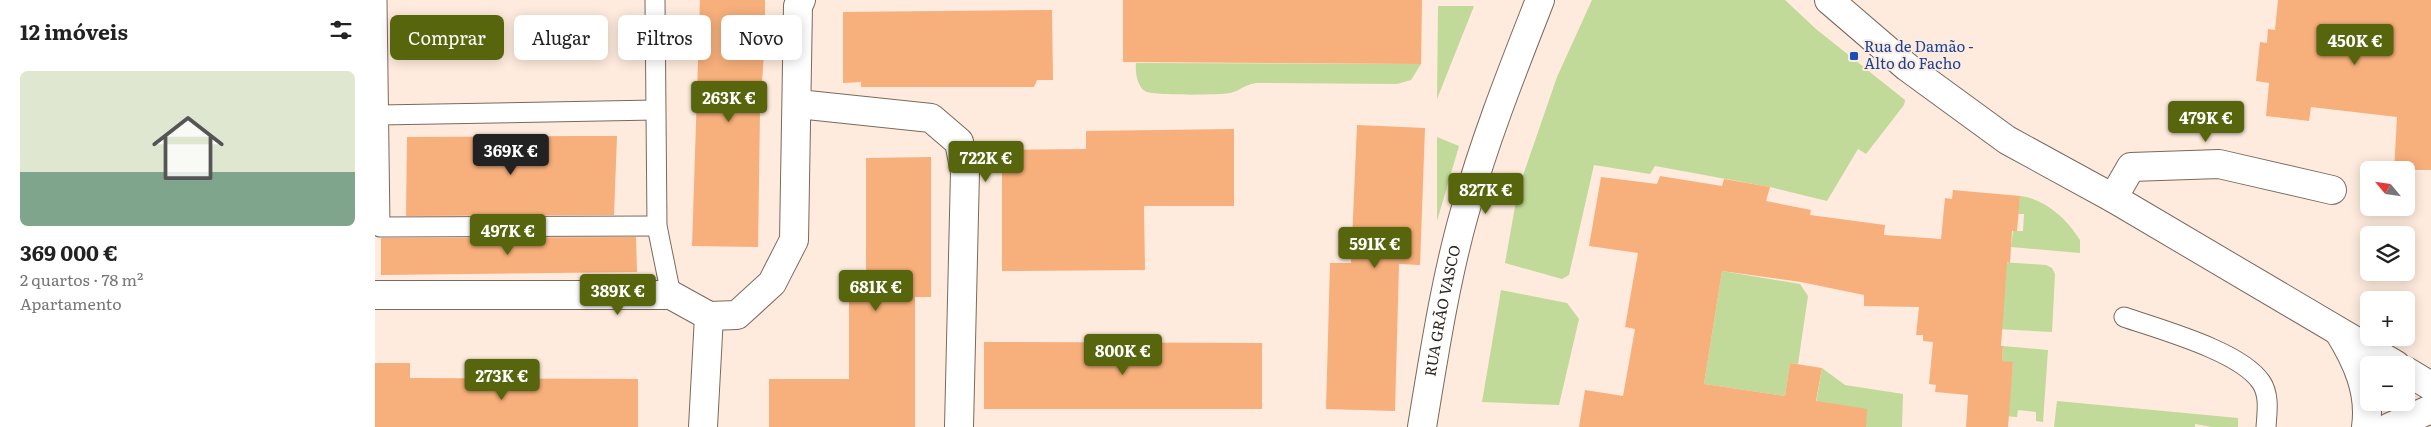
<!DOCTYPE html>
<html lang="pt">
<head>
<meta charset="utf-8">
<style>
  :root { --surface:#fff; --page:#f2f2f2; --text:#222; --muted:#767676; --line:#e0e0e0; --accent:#57650c }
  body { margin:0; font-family:Literata,serif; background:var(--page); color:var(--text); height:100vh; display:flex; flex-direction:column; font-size:19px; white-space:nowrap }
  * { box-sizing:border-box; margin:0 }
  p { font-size:16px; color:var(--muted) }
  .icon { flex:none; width:28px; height:28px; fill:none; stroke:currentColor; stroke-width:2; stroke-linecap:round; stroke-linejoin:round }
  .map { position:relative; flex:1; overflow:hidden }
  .sheet { display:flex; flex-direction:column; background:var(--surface); width:375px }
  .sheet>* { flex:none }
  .banner { position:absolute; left:15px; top:15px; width:475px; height:45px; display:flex; gap:10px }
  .needle { width:32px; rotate:299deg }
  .controls { position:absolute; left:1985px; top:161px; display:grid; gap:10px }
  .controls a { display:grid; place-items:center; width:55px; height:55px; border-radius:8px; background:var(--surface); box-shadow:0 2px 12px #0003; font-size:25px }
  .price { position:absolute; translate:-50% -42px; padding:0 11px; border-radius:5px; background:var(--accent); color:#fff; font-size:16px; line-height:32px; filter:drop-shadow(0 1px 2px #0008) }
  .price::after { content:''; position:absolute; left:50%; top:30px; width:15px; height:11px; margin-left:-8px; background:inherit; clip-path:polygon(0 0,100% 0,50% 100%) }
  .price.on { background:#222; color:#fff }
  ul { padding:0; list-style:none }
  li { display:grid; align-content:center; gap:10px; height:265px; padding:0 20px }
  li+li { border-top:1px solid var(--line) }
  li span { display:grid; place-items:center; height:155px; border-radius:8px; color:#555 }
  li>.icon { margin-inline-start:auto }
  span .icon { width:90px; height:90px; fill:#fffc; stroke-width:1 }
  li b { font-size:21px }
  h2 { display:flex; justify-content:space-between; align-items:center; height:60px; padding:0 20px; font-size:21px }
  .chip { padding:0 18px; border-radius:8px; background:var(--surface); box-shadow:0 2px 12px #0003; font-size:18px; line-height:45px }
  .chip.on { background:var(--accent); color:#fff }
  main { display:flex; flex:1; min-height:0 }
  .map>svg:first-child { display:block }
  .green { fill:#c1d999 }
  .building { fill:#f7af7b }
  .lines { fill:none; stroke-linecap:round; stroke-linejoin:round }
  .lane-casing { stroke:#7a695d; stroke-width:21 }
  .street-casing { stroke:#7a695d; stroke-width:30 }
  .secondary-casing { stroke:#7a695d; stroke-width:30 }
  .lane { stroke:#fff; stroke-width:19 }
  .street { stroke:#fff; stroke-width:28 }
  .secondary { stroke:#fff; stroke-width:28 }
  .transit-dot { fill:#1a4fb4; stroke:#feebdd; stroke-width:2 }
  .labels { text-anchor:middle; stroke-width:4; stroke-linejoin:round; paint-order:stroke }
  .transit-label { font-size:15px; fill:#164399; stroke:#feebdd; text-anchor:start }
  .street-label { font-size:15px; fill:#2d2621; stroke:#feebdd }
</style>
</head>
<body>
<main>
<section class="sheet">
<h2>12 imóveis<svg class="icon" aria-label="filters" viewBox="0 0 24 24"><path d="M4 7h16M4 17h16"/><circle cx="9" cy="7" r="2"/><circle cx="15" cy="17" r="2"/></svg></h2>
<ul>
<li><span style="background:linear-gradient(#dfe7d0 65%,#7fa58c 0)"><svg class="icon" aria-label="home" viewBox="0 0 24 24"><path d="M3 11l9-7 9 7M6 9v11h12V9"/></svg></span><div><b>369 000 €</b><p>2 quartos · 78 m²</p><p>Apartamento</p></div></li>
</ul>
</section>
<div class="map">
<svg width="2056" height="427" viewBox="0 0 2056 427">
  <rect width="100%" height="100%" fill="#feebdd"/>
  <g class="green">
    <polygon points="1217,0 1410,0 1441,29 1530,100 1529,105 1491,154 1483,149 1452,201 1395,187 1280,166 1275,174 1219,165 1194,275 1187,279 1130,263 1143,190 1182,77"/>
    <polygon points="1063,6 1099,6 1062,99"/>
    <path d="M761,63l285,1 -10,16 -14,4 -141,-1c-13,2 -16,8 -26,10 -10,2 -79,3 -85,-2 -8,-5 -10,-20 -9,-28z"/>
    <polygon points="1062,137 1084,146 1062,221"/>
    <path d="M1645,196c25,3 47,23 60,44v13l-69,-6 2,-16h10l1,-17h-6z"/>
    <polygon points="1626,262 1671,265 1677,268 1680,274 1677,332 1621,329"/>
    <polygon points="1347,271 1425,284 1433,296 1423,364 1415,363 1410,396 1329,384"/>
    <polygon points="1126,290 1192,303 1204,319 1184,405 1107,402"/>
    <polygon points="1628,346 1673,350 1668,422 1661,421 1661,412 1643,410 1642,417 1627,416 1636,382 1638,363 1627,361"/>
    <polygon points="1447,368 1470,385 1528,394 1527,427 1437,427"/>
    <polygon points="1682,401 1863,418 1863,427 1837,427 1820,424 1820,427 1679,427"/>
  </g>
  <g class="building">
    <polygon points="325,0 390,0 390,39 385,112 383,247 317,246"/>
    <polygon points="748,0 1047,0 1046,64 748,62"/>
    <polygon points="1903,0 2056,0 2056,170 2019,170 2022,117 1936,107 1934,121 1891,116 1894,83 1881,81 1885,42 1892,43 1893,29 1900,30"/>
    <polygon points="677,10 678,80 662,80 659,87 486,87 486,82 468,83 468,12"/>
    <polygon points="982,125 1050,128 1045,265 1024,264 1020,411 951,409 955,263 976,263"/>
    <polygon points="859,129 859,206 769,206 770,270 627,271 627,150 711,149 711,131"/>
    <polygon points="199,136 242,136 239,215 31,216 32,137"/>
    <polygon points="556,157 556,297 540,297 540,427 394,427 394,379 474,379 474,298 491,298 491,158"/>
    <polygon points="1285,176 1347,186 1349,179 1395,187 1391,201 1436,210 1435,215 1510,225 1509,235 1566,239 1570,198 1577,199 1578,190 1645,196 1642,231 1637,231 1635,263 1632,262 1626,346 1628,346 1627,361 1638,362 1633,427 1591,427 1593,395 1560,392 1561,385 1554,384 1558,342 1548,341 1548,335 1541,335 1544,307 1489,306 1489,295 1426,282 1347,271 1329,384 1410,396 1415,363 1447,368 1441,401 1492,409 1491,427 1204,427 1210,390 1248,396 1260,329 1250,327 1263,253 1214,246 1226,177 1282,184"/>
    <polygon points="261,237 262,272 6,275 6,238"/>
    <polygon points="609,342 887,343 887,409 609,409"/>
    <polygon points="0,363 35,363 35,378 263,379 263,427 0,427"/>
  </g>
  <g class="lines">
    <g class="lane-casing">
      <g id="lane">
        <polyline points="2,0 5,227 282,226"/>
        <polyline points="280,0 282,226 296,295"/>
        <polyline points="4,115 280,110"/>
        <path d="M1749,317c37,13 116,34 137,65 9,13 6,31 5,45"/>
      </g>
    </g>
    <g class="street-casing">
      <g id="street">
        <polyline points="423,104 556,118 584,142 590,172 584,427"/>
        <polyline points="1738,198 1756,167 1844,164 1957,190"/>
        <polyline points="0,295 296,295 334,316 362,315 397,283 419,240 423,6 426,0"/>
        <path d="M1964,332c18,29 32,60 27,95"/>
        <polyline points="328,427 334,316"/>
        <path id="s1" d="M1047,427c12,-72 23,-146 43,-216 20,-72 48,-142 75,-211"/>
        <polyline points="2015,427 2056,409"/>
      </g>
    </g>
    <g class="secondary-casing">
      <g id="secondary">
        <polyline points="1454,0 1532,67 1632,140 1738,198 2021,365"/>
        <polyline points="2031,371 2056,386"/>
      </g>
    </g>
    <use href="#lane" class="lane"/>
    <use href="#street" class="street"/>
    <use href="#secondary" class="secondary"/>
  </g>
  <rect class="transit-dot" x="1474" y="51" width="10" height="10" rx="2.5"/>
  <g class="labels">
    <g class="transit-label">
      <text x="1489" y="52">Rua de Damão -<tspan x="1489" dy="17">Alto do Facho</tspan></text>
    </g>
    <g class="street-label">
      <text dy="5" stroke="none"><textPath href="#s1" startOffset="118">RUA GRÃO VASCO</textPath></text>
    </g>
  </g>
</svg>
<div class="controls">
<a><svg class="needle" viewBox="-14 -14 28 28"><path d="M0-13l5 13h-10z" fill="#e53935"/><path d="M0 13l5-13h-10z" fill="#767676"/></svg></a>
<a><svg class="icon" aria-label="layers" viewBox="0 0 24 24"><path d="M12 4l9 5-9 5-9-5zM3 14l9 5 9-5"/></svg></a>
<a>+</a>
<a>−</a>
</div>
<b class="price" style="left:1980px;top:66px">450K €</b>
<b class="price" style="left:354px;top:123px">263K €</b>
<b class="price" style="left:1831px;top:143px">479K €</b>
<b class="price on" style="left:136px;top:176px">369K €</b>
<b class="price" style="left:611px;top:183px">722K €</b>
<b class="price" style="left:1111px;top:215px">827K €</b>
<b class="price" style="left:133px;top:256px">497K €</b>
<b class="price" style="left:1000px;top:269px">591K €</b>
<b class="price" style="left:501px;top:312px">681K €</b>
<b class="price" style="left:243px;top:316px">389K €</b>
<b class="price" style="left:748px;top:376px">800K €</b>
<b class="price" style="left:127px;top:401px">273K €</b>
<div class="banner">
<a class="chip on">Comprar</a>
<a class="chip">Alugar</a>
<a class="chip">Filtros</a>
<a class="chip">Novo</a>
</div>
</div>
</main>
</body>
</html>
